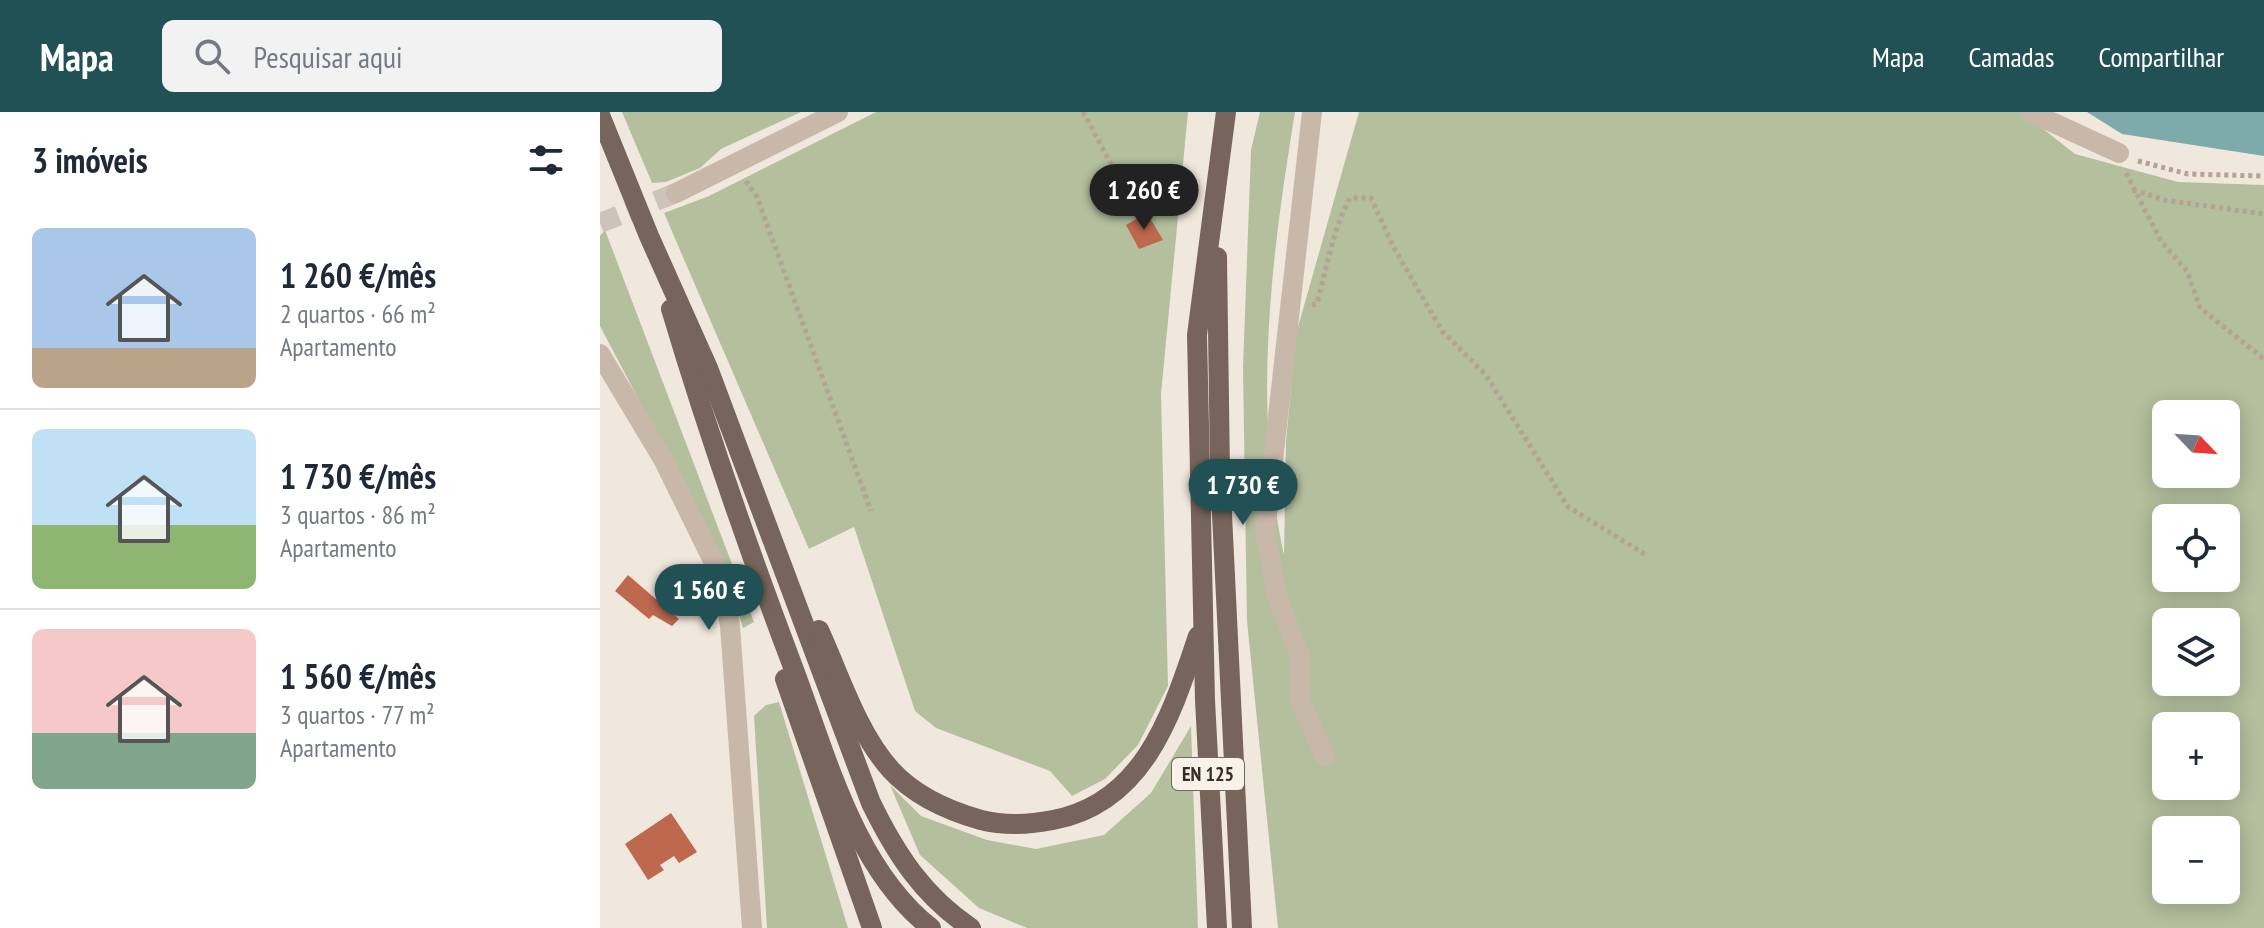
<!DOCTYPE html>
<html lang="pt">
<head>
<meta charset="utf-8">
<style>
  :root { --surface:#fff; --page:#f2f2f3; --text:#1f2937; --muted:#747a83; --line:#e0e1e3; --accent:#215155 }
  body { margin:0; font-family:"PT Sans Narrow",sans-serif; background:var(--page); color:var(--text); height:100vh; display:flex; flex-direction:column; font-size:30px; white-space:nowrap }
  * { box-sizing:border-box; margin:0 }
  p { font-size:26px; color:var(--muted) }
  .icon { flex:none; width:44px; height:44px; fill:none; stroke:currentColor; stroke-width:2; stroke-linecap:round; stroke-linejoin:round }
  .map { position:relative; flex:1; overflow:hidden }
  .panel { display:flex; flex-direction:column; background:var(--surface); width:600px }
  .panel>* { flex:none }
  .needle { width:52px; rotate:115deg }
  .controls { position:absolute; left:1552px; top:288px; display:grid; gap:16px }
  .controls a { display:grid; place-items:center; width:88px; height:88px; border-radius:12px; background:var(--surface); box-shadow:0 4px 20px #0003; font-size:40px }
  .price { position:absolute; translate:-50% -68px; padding:0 18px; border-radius:28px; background:var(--accent); color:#fff; font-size:26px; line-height:52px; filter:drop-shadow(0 2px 4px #0008) }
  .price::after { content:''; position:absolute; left:50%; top:48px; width:24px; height:18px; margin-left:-12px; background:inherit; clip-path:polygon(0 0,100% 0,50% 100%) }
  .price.active { background:#222; color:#fff }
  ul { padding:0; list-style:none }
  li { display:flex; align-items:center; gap:24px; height:200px; padding:0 32px }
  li+li { border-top:2px solid var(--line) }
  li span { display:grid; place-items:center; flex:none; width:224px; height:160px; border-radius:12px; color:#555 }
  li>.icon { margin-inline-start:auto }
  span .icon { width:96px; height:96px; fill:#fffc; stroke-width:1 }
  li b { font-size:34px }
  h2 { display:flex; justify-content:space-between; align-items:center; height:96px; padding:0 32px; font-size:34px }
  header { display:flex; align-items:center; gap:48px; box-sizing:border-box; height:112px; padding:0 40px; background:var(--accent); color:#fff }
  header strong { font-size:38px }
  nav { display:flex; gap:44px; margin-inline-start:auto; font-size:28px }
  .search { width:560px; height:72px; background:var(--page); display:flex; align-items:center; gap:20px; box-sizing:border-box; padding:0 28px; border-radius:12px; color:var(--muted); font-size:30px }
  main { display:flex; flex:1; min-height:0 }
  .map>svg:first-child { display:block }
  .green { fill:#b4bf9e; fill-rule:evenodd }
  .water { fill:#7eaaac }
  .building { fill:#be694e }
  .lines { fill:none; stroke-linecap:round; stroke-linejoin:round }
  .minor-tunnel { stroke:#ccc3b9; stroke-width:20; stroke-dasharray:20 10; stroke-linecap:butt }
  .path { stroke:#b4a294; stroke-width:5; stroke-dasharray:4 4; stroke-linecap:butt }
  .minor { stroke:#c8b8aa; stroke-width:20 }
  .primary { stroke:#77655b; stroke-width:20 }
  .labels { text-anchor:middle; stroke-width:6; stroke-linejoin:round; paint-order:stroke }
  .shield { fill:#f9f2e9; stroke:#706863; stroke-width:2 }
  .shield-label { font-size:20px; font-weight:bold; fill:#362d29 }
</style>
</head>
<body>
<header>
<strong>Mapa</strong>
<div class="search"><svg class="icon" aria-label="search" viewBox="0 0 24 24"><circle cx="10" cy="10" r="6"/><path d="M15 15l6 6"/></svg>Pesquisar aqui</div>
<nav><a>Mapa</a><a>Camadas</a><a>Compartilhar</a></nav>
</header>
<main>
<section class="panel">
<h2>3 imóveis<svg class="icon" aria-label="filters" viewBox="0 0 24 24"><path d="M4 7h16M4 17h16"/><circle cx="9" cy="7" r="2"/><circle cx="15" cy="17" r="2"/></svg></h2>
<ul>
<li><span style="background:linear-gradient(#a9c7e8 75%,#b9a48a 0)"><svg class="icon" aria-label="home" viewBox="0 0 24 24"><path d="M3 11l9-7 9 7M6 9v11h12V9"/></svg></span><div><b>1 260 €/mês</b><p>2 quartos · 66 m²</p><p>Apartamento</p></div></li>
<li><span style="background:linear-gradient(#bfe0f5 60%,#8fb573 0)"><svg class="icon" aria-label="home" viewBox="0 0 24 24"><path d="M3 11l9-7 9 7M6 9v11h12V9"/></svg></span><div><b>1 730 €/mês</b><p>3 quartos · 86 m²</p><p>Apartamento</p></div></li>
<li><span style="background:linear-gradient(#f6c9c9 65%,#7fa58c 0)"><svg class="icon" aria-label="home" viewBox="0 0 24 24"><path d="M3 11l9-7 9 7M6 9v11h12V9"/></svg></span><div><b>1 560 €/mês</b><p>3 quartos · 77 m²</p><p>Apartamento</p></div></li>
</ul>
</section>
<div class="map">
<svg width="1664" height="816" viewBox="0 0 1664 816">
  <rect width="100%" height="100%" fill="#f1e8dd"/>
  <g class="green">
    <polygon points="22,0 201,0 121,37 100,56 66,70 52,71"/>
    <polygon points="276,0 588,0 561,282 568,574 538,633 505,667 472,684 450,659 336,616 315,599 254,415 209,437 64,101 109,84"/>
    <path d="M660,0h35c-24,146 -43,297 -11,443l2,-114 10,-107 63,-222h663l53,42 103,28 86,3v743h-986l-31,-307 -4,-253 8,-218zM1566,302h60v60h-60zM1566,406h60v60h-60zM1566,510h60v60h-60zM1566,614h60v60h-60zM1566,718h60v60h-60z"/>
    <polygon points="5,118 154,510 143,516 121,444 0,214 0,124"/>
    <polygon points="179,590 248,816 167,816 154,604 166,593"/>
    <polygon points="591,614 598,816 427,816 379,796 320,743 290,673 321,704 387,728 436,737 504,723 551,681"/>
  </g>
  <polygon class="water" points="1487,0 1664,0 1664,44 1522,22"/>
  <g class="building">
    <polygon points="547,101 563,128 539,137 526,113"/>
    <polygon points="28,463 79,507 72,514 53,503 49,507 15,479"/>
    <polygon points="71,701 97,740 79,751 74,744 60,753 64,758 48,768 25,732"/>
  </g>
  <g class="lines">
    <polyline class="minor-tunnel" points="0,111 76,81"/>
    <g class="path">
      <polyline points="483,0 534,94"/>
      <polyline points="1538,49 1588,62 1664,64"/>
      <polyline points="1526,61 1561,129 1587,159 1600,196 1664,247"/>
      <polyline points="146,69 157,85 271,399"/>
      <polyline points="1533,78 1564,88 1664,102"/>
      <path d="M712,193l5,-1c10,-37 15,-72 33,-106h21l22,48 49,85 44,44 82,132 80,49"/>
    </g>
    <g class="minor">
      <polyline points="712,0 665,420 677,484 700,544 700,588 725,645"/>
      <polyline points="1430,0 1519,41"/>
      <polyline points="76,81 238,0"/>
      <polyline points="0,242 63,347 123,469 130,514 152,816"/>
    </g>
    <g class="primary">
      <path d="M0,3l49,121 59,132 163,435c25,51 52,93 100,125"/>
      <polyline points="617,145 620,361 642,816"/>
      <path d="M71,197c36,121 77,239 122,358 33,87 61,201 138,261"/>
      <path d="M219,518c21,46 38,102 72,140 23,25 58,41 90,50 24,6 47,5 72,0 92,-17 119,-107 145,-184"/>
      <polyline points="185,567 272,816"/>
      <polyline points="617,816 605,588 597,223 626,0"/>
    </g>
  </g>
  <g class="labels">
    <rect class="shield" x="572" y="646" width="72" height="32" rx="6"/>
    <g class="shield-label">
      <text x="608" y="669">EN 125</text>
    </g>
  </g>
</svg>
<div class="controls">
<a><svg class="needle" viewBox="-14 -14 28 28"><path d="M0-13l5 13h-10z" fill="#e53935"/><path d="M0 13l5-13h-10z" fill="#747a83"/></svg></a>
<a><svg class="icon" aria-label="locate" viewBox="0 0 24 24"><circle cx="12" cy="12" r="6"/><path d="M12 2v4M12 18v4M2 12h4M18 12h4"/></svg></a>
<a><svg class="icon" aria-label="layers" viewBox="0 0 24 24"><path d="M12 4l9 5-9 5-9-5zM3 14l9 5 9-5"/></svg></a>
<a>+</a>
<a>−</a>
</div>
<b class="price active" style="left:544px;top:120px">1 260 €</b>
<b class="price" style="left:643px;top:415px">1 730 €</b>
<b class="price" style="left:109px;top:520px">1 560 €</b>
</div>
</main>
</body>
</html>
